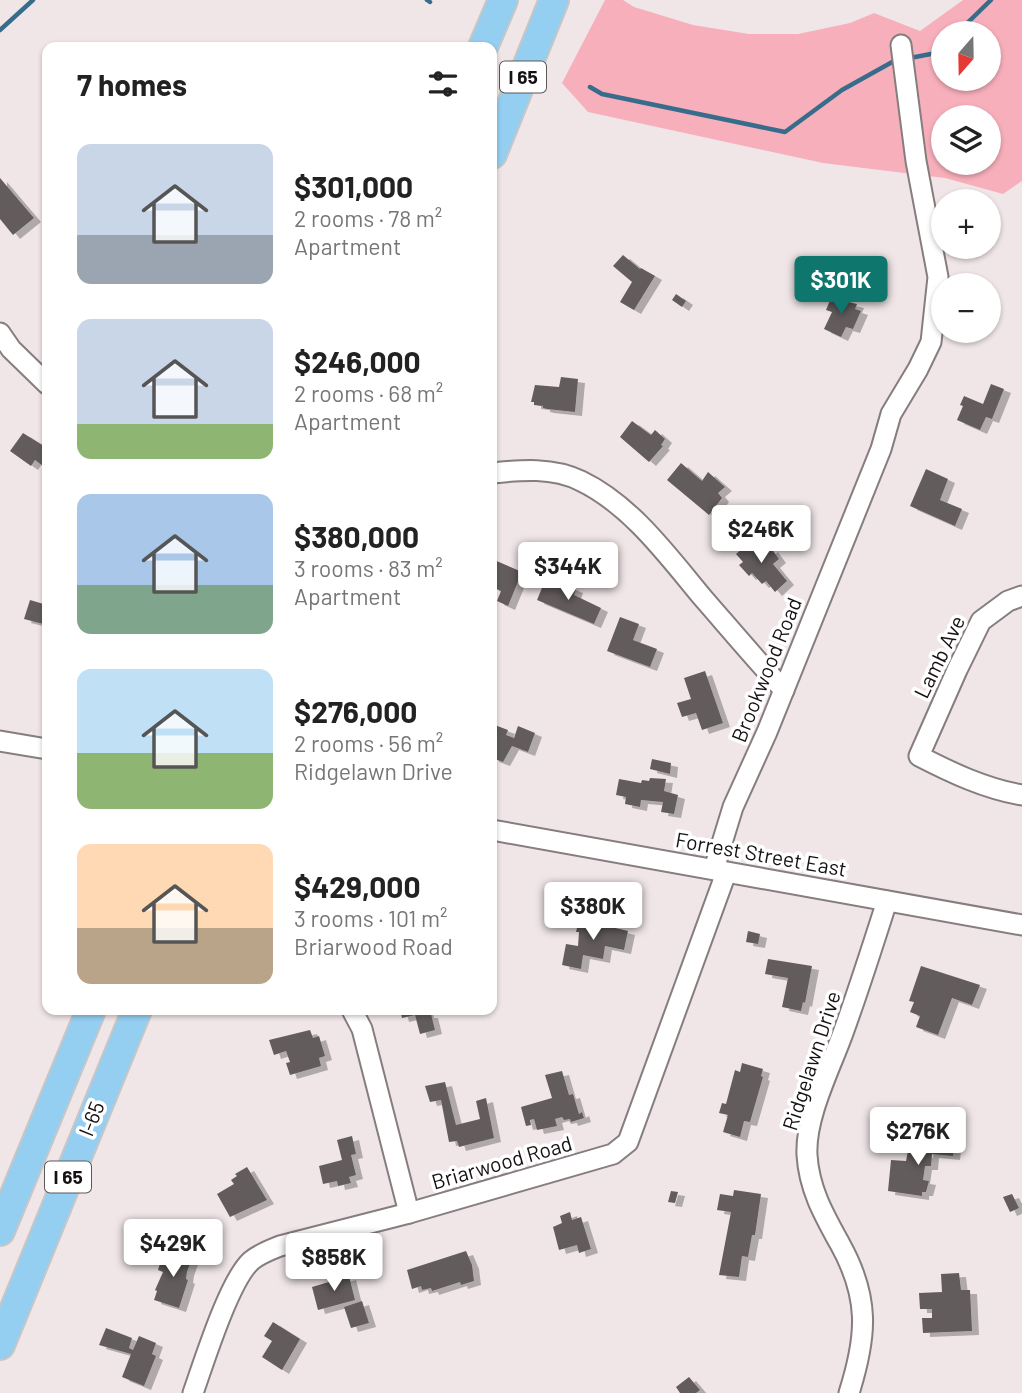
<!DOCTYPE html>
<html lang="en">
<head>
<meta charset="utf-8">
<style>
  :root { --surface:#fff; --page:#f2f2f2; --text:#222; --muted:#767676; --accent:#0f766e }
  body { margin:0; font-family:Barlow,sans-serif; background:var(--page); color:var(--text); height:100vh; display:flex; flex-direction:column; font-size:26px; white-space:nowrap }
  * { box-sizing:border-box; margin:0 }
  p { font-size:23px; color:var(--muted) }
  .icon { flex:none; width:38px; height:38px; fill:none; stroke:currentColor; stroke-width:2; stroke-linecap:round; stroke-linejoin:round }
  .map { position:relative; flex:1; overflow:hidden }
  .details { position:absolute; left:42px; top:42px; width:455px; height:973px; display:flex; flex-direction:column; background:var(--surface); border-radius:14px; box-shadow:0 2px 5px #0004 }
  .details>* { flex:none }
  .needle { width:46px; rotate:200deg }
  .tools { position:absolute; left:931px; top:21px; display:grid; gap:14px }
  .tools a { display:grid; place-items:center; width:70px; height:70px; border-radius:50%; background:var(--surface); box-shadow:0 2px 5px #0004; font-size:35px }
  .price { position:absolute; translate:-50% -60px; padding:0 16px; border-radius:7px; background:#fff; color:#222; font-size:23px; line-height:46px; filter:drop-shadow(0 2px 4px #0008) }
  .price::after { content:''; position:absolute; left:50%; top:42px; width:21px; height:16px; margin-left:-10px; background:inherit; clip-path:polygon(0 0,100% 0,50% 100%) }
  .price.on { background:var(--accent); color:#fff }
  ul { padding:0; list-style:none }
  li { display:flex; align-items:center; gap:21px; height:175px; padding:0 35px }
  li span { display:grid; place-items:center; flex:none; width:196px; height:140px; border-radius:14px; color:#555 }
  li>.icon { margin-inline-start:auto }
  span .icon { width:84px; height:84px; fill:#fffc; stroke-width:1 }
  li b { font-size:30px }
  h2 { display:flex; justify-content:space-between; align-items:center; height:84px; padding:0 35px; font-size:30px }
  .map>svg:first-child { display:block }
  .green { fill:#f8afbc; fill-rule:evenodd }
  .lines { fill:none; stroke-linecap:round; stroke-linejoin:round }
  .stream { stroke:#376d8b; stroke-width:4.5 }
  .building { fill:#645c5d; filter:url(#shadow) }
  .minor-casing { stroke:#867d7e; stroke-width:23 }
  .highway-casing { stroke:#c7c6c6; stroke-width:32 }
  .minor { stroke:#fff; stroke-width:19 }
  .highway { stroke:#94cff1; stroke-width:28 }
  .labels { text-anchor:middle; stroke-width:7; stroke-linejoin:round; paint-order:stroke }
  .shield { fill:#fff; stroke:#5b5859; stroke-width:2 }
  .shield-label { font-size:19px; font-weight:bold; fill:#151112 }
  .street-label { font-size:21px; fill:#151112; stroke:#fff }
</style>
</head>
<body>
<div class="map">
<svg width="1022" height="1393" viewBox="0 0 1022 1393">
  <defs>
    <filter id="shadow"><feDropShadow dx="7" dy="4" stdDeviation="0" flood-color="#0004"/></filter>
  </defs>
  <rect width="100%" height="100%" fill="#f0e6e7"/>
  <path class="green" d="M605,0h18l11,7 59,18 56,9h49l52,-11 24,-10 46,18 43,-31h59v181l-19,13 -58,-16 -122,-15 -235,-51 -26,-29zM943,33h46v46h-46zM943,117h46v46h-46z"/>
  <g class="lines">
    <g class="stream">
      <polyline points="427,0 430,2"/>
      <polyline points="0,30 33,0"/>
      <polyline points="957,33 991,0"/>
      <polyline points="910,58 936,53 943,46"/>
      <polyline points="590,87 602,94 785,132 842,90 894,61"/>
    </g>
  </g>
  <g class="building">
    <polygon points="0,178 34,218 13,235 0,219"/>
    <polygon points="623,255 640,269 641,268 655,276 634,310 620,302 632,282 613,266"/>
    <polygon points="676,294 686,301 682,307 672,300"/>
    <polygon points="831,298 857,304 855,309 861,311 853,329 846,327 841,337 824,329 832,312 826,310"/>
    <polygon points="561,377 578,379 575,412 547,409 543,408 543,406 534,405 534,402 531,402 535,385 559,387"/>
    <polygon points="991,384 1004,389 992,419 986,417 980,430 957,420 963,406 960,405 964,396 983,404"/>
    <polygon points="632,421 651,435 655,430 665,439 661,445 663,446 649,462 620,437"/>
    <polygon points="23,433 47,448 47,469 35,460 31,466 10,451"/>
    <polygon points="681,463 702,481 708,472 725,487 718,493 722,498 709,515 667,480"/>
    <polygon points="926,469 948,479 940,500 962,509 955,526 910,506"/>
    <polygon points="752,540 764,554 771,548 779,559 773,564 787,581 775,592 766,581 762,584 752,573 749,576 739,565 743,562 736,554"/>
    <polygon points="492,559 522,572 508,606 497,601 501,591 492,587"/>
    <polygon points="559,582 576,589 574,595 601,608 594,624 537,600 544,583 558,586"/>
    <polygon points="30,600 47,605 47,625 24,619"/>
    <polygon points="620,617 639,624 633,640 657,649 650,667 607,651"/>
    <polygon points="705,671 723,723 702,730 696,713 682,717 677,703 691,699 684,678"/>
    <polygon points="492,724 508,730 506,735 514,738 518,726 535,733 528,752 512,746 503,762 492,758"/>
    <polygon points="652,759 671,763 670,774 650,769"/>
    <polygon points="650,778 666,779 664,791 678,795 674,814 661,812 663,802 641,800 640,807 625,804 626,797 616,795 619,779 641,783 642,780 649,781"/>
    <polygon points="597,916 607,918 607,926 628,931 624,950 605,946 603,959 583,955 581,969 562,965 566,944 578,946 579,932 576,932 577,928 570,927 571,921 596,924"/>
    <polygon points="748,931 760,934 758,944 746,942"/>
    <polygon points="768,959 812,966 805,1003 803,1002 801,1011 782,1007 788,978 765,974"/>
    <polygon points="921,966 980,985 972,1005 952,998 938,1035 916,1027 920,1016 910,1012 914,1002 909,1001"/>
    <polygon points="400,1010 426,1010 427,1014 431,1014 435,1030 420,1034 415,1015 402,1018"/>
    <polygon points="310,1030 313,1038 319,1036 325,1056 319,1058 321,1066 290,1075 286,1063 290,1062 286,1051 274,1055 269,1040"/>
    <polygon points="742,1063 763,1069 761,1076 763,1077 750,1122 744,1121 740,1137 723,1132 728,1115 719,1113 722,1103 726,1104 735,1070 740,1072"/>
    <polygon points="562,1071 569,1095 573,1094 579,1114 582,1112 584,1118 571,1122 570,1119 564,1120 562,1117 555,1119 557,1126 537,1130 534,1119 530,1120 531,1125 526,1126 521,1107 552,1098 545,1075"/>
    <polygon points="445,1082 456,1125 480,1119 476,1101 486,1098 494,1138 459,1147 457,1141 449,1142 441,1100 430,1102 425,1086"/>
    <polygon points="929,1135 955,1139 953,1156 932,1154 931,1166 925,1166 923,1180 929,1181 926,1192 922,1192 922,1196 888,1191 891,1160 906,1161 908,1151 926,1154"/>
    <polygon points="352,1136 356,1154 351,1155 356,1175 349,1177 351,1183 338,1186 337,1181 323,1184 319,1166 342,1160 337,1140"/>
    <polygon points="247,1167 267,1200 230,1217 217,1194 234,1184 231,1180 237,1176 235,1174"/>
    <polygon points="734,1190 761,1194 755,1235 752,1235 748,1257 742,1256 739,1277 719,1275 731,1212 717,1210 720,1194 733,1196"/>
    <polygon points="671,1191 678,1192 675,1203 668,1202"/>
    <polygon points="1012,1194 1019,1208 1010,1212 1003,1197"/>
    <polygon points="570,1212 572,1220 581,1217 591,1249 579,1253 577,1245 559,1250 553,1227 562,1223 560,1216"/>
    <polygon points="466,1251 472,1265 474,1281 461,1285 460,1282 432,1291 431,1288 422,1290 421,1286 412,1289 407,1270"/>
    <polygon points="175,1252 192,1258 187,1272 186,1279 188,1280 179,1308 154,1300 157,1291 155,1290 163,1272 158,1270 163,1254 173,1257"/>
    <polygon points="959,1273 961,1290 970,1290 972,1331 923,1333 922,1318 932,1318 932,1309 920,1309 919,1293 942,1292 941,1274"/>
    <polygon points="349,1276 355,1300 318,1310 312,1287"/>
    <polygon points="362,1301 369,1323 351,1328 344,1307"/>
    <polygon points="273,1322 300,1339 282,1370 262,1357 272,1341 264,1336"/>
    <polygon points="106,1328 132,1338 129,1348 133,1350 139,1336 156,1343 152,1354 156,1356 144,1386 122,1377 131,1354 99,1345"/>
    <polygon points="689,1377 700,1390 696,1393 680,1393 676,1387"/>
  </g>
  <g class="lines">
    <g class="minor-casing">
      <g id="minor">
        <polyline points="0,333 11,349 47,384"/>
        <path d="M492,473c29,-3 61,-6 89,8 50,24 87,75 122,117 27,31 53,62 81,92"/>
        <path d="M1022,596l-14,5 -27,20 -24,49 -38,86c33,17 67,33 103,39"/>
        <polyline points="0,741 47,749"/>
        <polyline points="492,830 1022,925"/>
        <polyline points="714,869 733,807 767,732 881,449 891,414 918,369 931,342 938,277 916,161 901,45"/>
        <polyline points="352,1010 362,1029 409,1213"/>
        <path d="M193,1393c11,-31 36,-112 58,-132 8,-7 19,-11 29,-15l129,-33 204,-59 15,-12 98,-269"/>
        <path d="M849,1393c18,-57 21,-95 -9,-149 -16,-29 -31,-55 -33,-89 -2,-38 23,-86 36,-122 16,-44 30,-88 44,-132"/>
      </g>
    </g>
    <g class="highway-casing">
      <g id="highway">
        <polyline points="483,47 503,0"/>
        <polyline points="492,154 554,0"/>
        <polyline points="0,1231 91,1010"/>
        <polyline points="0,1345 137,1010"/>
      </g>
    </g>
    <use href="#minor" class="minor"/>
    <use href="#highway" class="highway"/>
  </g>
  <g class="labels">
    <g class="shield">
      <rect x="500" y="61.5" width="46" height="31" rx="5"/>
      <rect x="45" y="1161.5" width="46" height="31" rx="5"/>
    </g>
    <g class="shield-label">
      <text x="523" y="84">I 65</text>
      <text x="68" y="1184">I 65</text>
    </g>
    <g class="street-label">
      <text transform="translate(940 657) rotate(-64)" y="7">Lamb Ave</text>
      <text transform="translate(767 670) rotate(-68)" y="7">Brookwood Road</text>
      <text transform="translate(761 855) rotate(10)" y="7">Forrest Street East</text>
      <text transform="translate(812 1061) rotate(-72)" y="7">Ridgelawn Drive</text>
      <text transform="translate(92 1119) rotate(-68)" y="7">I-65</text>
      <text transform="translate(502 1163) rotate(-16)" y="7">Briarwood Road</text>
    </g>
  </g>
</svg>
<div class="tools">
<a><svg class="needle" viewBox="-14 -14 28 28"><path d="M0-13l5 13h-10z" fill="#e53935"/><path d="M0 13l5-13h-10z" fill="#767676"/></svg></a>
<a><svg class="icon" aria-label="layers" viewBox="0 0 24 24"><path d="M12 4l9 5-9 5-9-5zM3 14l9 5 9-5"/></svg></a>
<a>+</a>
<a>−</a>
</div>
<b class="price on" style="left:841px;top:316px">$301K</b>
<b class="price" style="left:761px;top:565px">$246K</b>
<b class="price" style="left:568px;top:602px">$344K</b>
<b class="price" style="left:593px;top:942px">$380K</b>
<b class="price" style="left:918px;top:1167px">$276K</b>
<b class="price" style="left:173px;top:1279px">$429K</b>
<b class="price" style="left:334px;top:1293px">$858K</b>
<section class="details">
<h2>7 homes<svg class="icon" aria-label="filters" viewBox="0 0 24 24"><path d="M4 7h16M4 17h16"/><circle cx="9" cy="7" r="2"/><circle cx="15" cy="17" r="2"/></svg></h2>
<ul>
<li><span style="background:linear-gradient(#c9d6e8 65%,#9aa5b1 0)"><svg class="icon" aria-label="home" viewBox="0 0 24 24"><path d="M3 11l9-7 9 7M6 9v11h12V9"/></svg></span><div><b>$301,000</b><p>2 rooms · 78 m²</p><p>Apartment</p></div></li>
<li><span style="background:linear-gradient(#c9d6e8 75%,#8fb573 0)"><svg class="icon" aria-label="home" viewBox="0 0 24 24"><path d="M3 11l9-7 9 7M6 9v11h12V9"/></svg></span><div><b>$246,000</b><p>2 rooms · 68 m²</p><p>Apartment</p></div></li>
<li><span style="background:linear-gradient(#a9c7e8 65%,#7fa58c 0)"><svg class="icon" aria-label="home" viewBox="0 0 24 24"><path d="M3 11l9-7 9 7M6 9v11h12V9"/></svg></span><div><b>$380,000</b><p>3 rooms · 83 m²</p><p>Apartment</p></div></li>
<li><span style="background:linear-gradient(#bfe0f5 60%,#8fb573 0)"><svg class="icon" aria-label="home" viewBox="0 0 24 24"><path d="M3 11l9-7 9 7M6 9v11h12V9"/></svg></span><div><b>$276,000</b><p>2 rooms · 56 m²</p><p>Ridgelawn Drive</p></div></li>
<li><span style="background:linear-gradient(#ffd9b3 60%,#b9a48a 0)"><svg class="icon" aria-label="home" viewBox="0 0 24 24"><path d="M3 11l9-7 9 7M6 9v11h12V9"/></svg></span><div><b>$429,000</b><p>3 rooms · 101 m²</p><p>Briarwood Road</p></div></li>
</ul>
</section>
</div>
</body>
</html>
